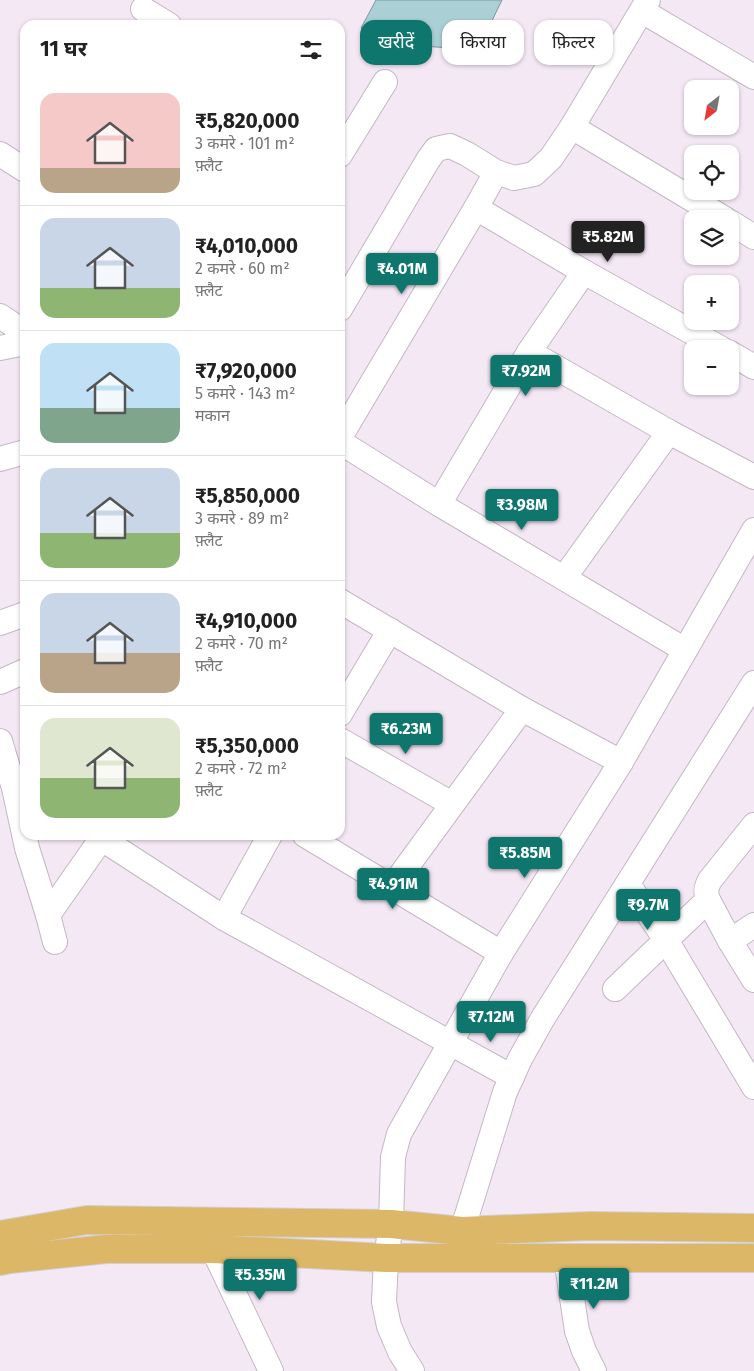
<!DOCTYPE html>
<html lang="hi">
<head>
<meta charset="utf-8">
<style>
  :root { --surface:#fff; --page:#f2f2f2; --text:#222; --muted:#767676; --line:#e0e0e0; --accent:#0f766e }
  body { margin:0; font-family:"Fira Sans","Noto Sans Devanagari",sans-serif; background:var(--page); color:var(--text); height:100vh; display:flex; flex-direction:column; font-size:19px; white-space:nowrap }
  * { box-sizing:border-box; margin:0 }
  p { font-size:16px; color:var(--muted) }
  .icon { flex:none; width:28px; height:28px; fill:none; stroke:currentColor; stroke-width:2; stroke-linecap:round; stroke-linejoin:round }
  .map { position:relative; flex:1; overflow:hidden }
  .details { position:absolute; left:20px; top:20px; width:325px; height:820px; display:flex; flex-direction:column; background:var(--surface); border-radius:15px; box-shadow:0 1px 4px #0004 }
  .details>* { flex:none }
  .banner { position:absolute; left:360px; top:20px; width:319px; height:45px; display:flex; gap:10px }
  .needle { width:32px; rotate:211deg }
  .controls { position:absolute; left:684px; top:80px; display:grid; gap:10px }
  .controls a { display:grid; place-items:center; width:55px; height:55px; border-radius:10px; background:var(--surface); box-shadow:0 1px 4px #0004; font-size:25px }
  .price { position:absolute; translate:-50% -42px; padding:0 11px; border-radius:5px; background:var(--accent); color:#fff; font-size:16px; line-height:32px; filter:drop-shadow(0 1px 2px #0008) }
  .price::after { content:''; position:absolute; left:50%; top:30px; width:15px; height:11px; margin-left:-8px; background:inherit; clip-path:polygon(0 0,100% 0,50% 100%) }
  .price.current { background:#222; color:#fff }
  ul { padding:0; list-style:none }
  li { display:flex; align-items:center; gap:15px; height:125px; padding:0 20px }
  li+li { border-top:1px solid var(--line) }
  li span { display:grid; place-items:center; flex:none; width:140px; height:100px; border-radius:15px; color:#555 }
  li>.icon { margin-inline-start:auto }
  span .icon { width:60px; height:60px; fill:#fffc; stroke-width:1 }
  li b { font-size:21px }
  h2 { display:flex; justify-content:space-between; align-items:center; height:60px; padding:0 20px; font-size:21px }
  .tag { padding:0 18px; border-radius:15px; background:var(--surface); box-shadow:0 1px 4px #0004; font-size:18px; line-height:45px }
  .tag.current { background:var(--accent); color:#fff }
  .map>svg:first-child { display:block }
  .water { fill:#aad0d5; stroke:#7f989d }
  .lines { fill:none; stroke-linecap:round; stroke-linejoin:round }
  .minor-casing { stroke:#c4b7c4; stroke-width:26 }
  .major-casing { stroke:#d1d0d1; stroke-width:30 }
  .minor { stroke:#fff; stroke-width:24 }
  .major { stroke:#ddb768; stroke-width:28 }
</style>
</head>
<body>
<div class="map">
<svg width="754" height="1371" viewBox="0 0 754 1371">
  <rect width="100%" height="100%" fill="#f5e8f5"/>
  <polygon class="water" points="376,0 502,0 487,31 452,48 405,45 361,28"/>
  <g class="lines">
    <g class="minor-casing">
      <g id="minor">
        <polyline points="143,9 169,25"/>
        <polyline points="642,11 754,77"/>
        <polyline points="572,127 725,219"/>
        <polyline points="0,154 25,170"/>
        <polyline points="340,155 385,82"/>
        <polyline points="476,208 584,272 722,349"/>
        <polyline points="730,222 754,237"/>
        <polyline points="340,309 428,160 436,149 450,146 467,154 496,172 514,178 534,174 551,158 572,127 648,0"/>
        <polyline points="0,316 25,333"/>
        <polyline points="0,348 25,343"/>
        <polyline points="529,352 669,432 754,477"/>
        <polyline points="730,353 754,367"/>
        <polyline points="340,437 476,208 496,172"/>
        <polyline points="340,442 439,504 685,650"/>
        <polyline points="0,459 25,452"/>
        <polyline points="439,504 529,352 584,272"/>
        <polyline points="564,578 669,432"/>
        <polyline points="340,601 522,709 621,762"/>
        <polyline points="0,623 25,614"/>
        <polyline points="0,682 25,671"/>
        <polyline points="340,714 390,630"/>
        <polyline points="340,740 452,804"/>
        <polyline points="0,741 14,788 27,848 48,915 55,942"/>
        <path d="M754,825l-44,55c-4,7 -5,12 -2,20l22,41 24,39"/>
        <polyline points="305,835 501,953"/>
        <polyline points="102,839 224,918 512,1077"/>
        <polyline points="628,884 666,940 754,1087"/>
        <polyline points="392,887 522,709"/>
        <polyline points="48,915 104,835"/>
        <polyline points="224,918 270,835"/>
        <polyline points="730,941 754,925"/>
        <polyline points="615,989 708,900"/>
        <polyline points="462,1231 505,1092 520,1059 543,1018 754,683"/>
        <polyline points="213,1249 271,1371"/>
        <polyline points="566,1258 577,1331 584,1351 594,1371"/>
        <polyline points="412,1371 400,1352 389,1326 384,1302 386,1258 391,1224 393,1157 399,1134 501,953 621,762 754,530"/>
      </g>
    </g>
    <g class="major-casing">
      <g id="major">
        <polyline points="0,1235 87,1220 391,1224 462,1231 590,1226 754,1228"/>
        <polyline points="0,1261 10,1259 106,1249 213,1249 386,1258 754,1258"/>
      </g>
    </g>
    <use href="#minor" class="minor"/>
    <use href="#major" class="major"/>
  </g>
</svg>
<div class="controls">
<a><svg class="needle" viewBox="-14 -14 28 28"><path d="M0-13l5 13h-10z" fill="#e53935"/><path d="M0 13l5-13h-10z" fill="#767676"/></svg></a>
<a><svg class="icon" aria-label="locate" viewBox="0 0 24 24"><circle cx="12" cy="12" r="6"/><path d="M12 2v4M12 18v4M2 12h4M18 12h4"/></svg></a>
<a><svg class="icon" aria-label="layers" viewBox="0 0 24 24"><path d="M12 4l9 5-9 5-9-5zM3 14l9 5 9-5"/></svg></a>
<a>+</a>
<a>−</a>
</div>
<b class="price current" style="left:608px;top:263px">₹5.82M</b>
<b class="price" style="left:402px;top:295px">₹4.01M</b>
<b class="price" style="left:526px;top:397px">₹7.92M</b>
<b class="price" style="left:522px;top:531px">₹3.98M</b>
<b class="price" style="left:406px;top:755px">₹6.23M</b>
<b class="price" style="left:525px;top:879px">₹5.85M</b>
<b class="price" style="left:393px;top:910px">₹4.91M</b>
<b class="price" style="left:648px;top:931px">₹9.7M</b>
<b class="price" style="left:491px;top:1043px">₹7.12M</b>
<b class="price" style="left:260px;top:1301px">₹5.35M</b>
<b class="price" style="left:594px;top:1310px">₹11.2M</b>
<div class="banner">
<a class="tag current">खरीदें</a>
<a class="tag">किराया</a>
<a class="tag">फ़िल्टर</a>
</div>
<section class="details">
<h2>11 घर<svg class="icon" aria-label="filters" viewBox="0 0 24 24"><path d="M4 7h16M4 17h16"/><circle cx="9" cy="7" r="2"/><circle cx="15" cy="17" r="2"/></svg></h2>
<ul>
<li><span style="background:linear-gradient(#f6c9c9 75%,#b9a48a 0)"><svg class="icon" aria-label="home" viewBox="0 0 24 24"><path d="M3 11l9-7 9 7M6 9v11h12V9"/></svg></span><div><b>₹5,820,000</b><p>3 कमरे · 101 m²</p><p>फ़्लैट</p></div></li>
<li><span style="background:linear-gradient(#c9d6e8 70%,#8fb573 0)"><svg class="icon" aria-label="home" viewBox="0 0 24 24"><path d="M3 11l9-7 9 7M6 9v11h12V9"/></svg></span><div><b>₹4,010,000</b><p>2 कमरे · 60 m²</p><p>फ़्लैट</p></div></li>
<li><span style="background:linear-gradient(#bfe0f5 65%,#7fa58c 0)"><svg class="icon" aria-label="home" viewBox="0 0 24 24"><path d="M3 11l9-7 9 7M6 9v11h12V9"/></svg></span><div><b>₹7,920,000</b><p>5 कमरे · 143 m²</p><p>मकान</p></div></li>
<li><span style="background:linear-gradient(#c9d6e8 65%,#8fb573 0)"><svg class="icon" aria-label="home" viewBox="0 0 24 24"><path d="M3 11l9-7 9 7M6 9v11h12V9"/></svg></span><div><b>₹5,850,000</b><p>3 कमरे · 89 m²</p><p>फ़्लैट</p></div></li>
<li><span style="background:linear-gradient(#c9d6e8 60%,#b9a48a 0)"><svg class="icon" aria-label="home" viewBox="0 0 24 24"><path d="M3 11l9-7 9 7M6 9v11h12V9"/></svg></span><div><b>₹4,910,000</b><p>2 कमरे · 70 m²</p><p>फ़्लैट</p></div></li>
<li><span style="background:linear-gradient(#dfe7d0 60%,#8fb573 0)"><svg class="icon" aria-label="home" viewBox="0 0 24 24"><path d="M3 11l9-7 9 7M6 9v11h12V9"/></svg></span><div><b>₹5,350,000</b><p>2 कमरे · 72 m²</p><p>फ़्लैट</p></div></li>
</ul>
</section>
</div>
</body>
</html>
